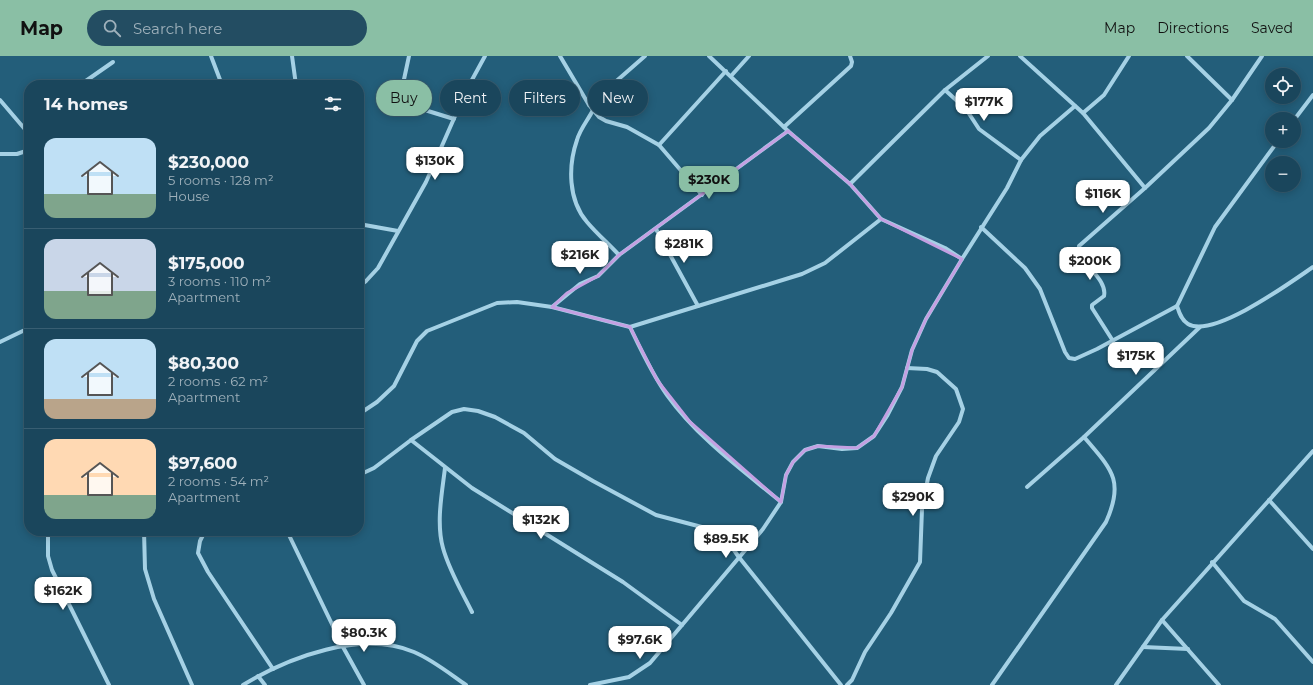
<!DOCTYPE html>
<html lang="en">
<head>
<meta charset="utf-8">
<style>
  :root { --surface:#1a465c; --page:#234d62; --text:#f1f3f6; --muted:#9fb1bb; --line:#385e72; --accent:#8abfa5 }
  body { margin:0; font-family:Montserrat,sans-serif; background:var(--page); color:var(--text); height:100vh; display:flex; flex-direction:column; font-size:15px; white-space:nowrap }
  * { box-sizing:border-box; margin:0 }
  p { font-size:13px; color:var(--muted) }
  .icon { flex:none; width:22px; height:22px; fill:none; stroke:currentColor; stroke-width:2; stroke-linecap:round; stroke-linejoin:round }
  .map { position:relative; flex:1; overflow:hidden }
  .drawer { position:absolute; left:24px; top:24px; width:340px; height:456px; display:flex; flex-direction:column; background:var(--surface); border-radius:16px; box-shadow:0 2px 10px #0003,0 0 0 1px var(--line) }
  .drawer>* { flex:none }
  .top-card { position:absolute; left:376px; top:24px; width:380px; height:36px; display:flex; gap:8px }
  .buttons { position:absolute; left:1265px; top:12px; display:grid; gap:8px }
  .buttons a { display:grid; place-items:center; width:36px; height:36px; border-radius:50%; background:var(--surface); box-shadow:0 2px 10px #0003,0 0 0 1px var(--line); font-size:20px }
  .price { position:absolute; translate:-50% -34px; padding:0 9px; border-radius:8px; background:#fff; color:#222; font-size:13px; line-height:26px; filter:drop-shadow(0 1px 2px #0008) }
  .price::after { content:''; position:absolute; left:50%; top:24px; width:12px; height:9px; margin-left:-6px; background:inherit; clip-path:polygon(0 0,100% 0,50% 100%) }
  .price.current { background:var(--accent); color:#111 }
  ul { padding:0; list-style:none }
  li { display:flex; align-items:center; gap:12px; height:100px; padding:0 20px }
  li+li { border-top:1px solid var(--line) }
  li span { display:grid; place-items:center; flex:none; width:112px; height:80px; border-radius:12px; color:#555 }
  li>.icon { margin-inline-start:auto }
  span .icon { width:48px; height:48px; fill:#fffc; stroke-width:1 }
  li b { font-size:17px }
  h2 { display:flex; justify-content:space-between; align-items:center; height:48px; padding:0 20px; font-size:17px }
  .chip { padding:0 14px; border-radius:18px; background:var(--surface); box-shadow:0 2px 10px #0003,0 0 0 1px var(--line); font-size:14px; line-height:36px }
  .chip.current { background:var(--accent); color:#111 }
  header { display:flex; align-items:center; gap:24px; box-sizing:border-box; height:56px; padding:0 20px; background:var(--accent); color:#111 }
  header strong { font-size:19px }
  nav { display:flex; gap:22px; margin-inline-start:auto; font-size:14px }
  .search { width:280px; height:36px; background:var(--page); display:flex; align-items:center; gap:10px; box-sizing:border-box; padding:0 14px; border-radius:22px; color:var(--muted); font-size:15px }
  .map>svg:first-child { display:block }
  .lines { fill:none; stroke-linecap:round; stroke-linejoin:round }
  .street { stroke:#a5d1e5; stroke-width:4 }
  .marked { fill:none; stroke:#c4a0e2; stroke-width:3; stroke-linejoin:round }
</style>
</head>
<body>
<header>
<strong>Map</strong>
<div class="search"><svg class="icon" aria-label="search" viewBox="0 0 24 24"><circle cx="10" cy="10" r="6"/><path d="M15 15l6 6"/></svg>Search here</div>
<nav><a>Map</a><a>Directions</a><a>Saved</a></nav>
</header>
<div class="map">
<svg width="1313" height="629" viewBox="0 0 1313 629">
  <rect width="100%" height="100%" fill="#235e7a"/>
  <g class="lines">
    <g class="street">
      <polyline points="211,0 222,29"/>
      <polyline points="292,0 296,29"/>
      <polyline points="409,0 400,42 402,47 454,63"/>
      <polyline points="560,0 589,49 599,61 606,65 627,71 659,89 702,139"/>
      <polyline points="709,0 788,75 850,128 945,34 988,0"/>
      <polyline points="1020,0 1083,57 1145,132 1209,72 1232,44 1262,0"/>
      <polyline points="1187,0 1232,44"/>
      <polyline points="731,20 749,0"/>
      <polyline points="80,29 113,6"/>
      <polyline points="945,34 966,53 979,73 1021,104"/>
      <polyline points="0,44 29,78"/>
      <polyline points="589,49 645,0"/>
      <path d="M593,54c-5,10 -13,19 -16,30 -9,26 -9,60 10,82 10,12 22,22 32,33"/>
      <polyline points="1083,57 1104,39 1129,0"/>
      <polyline points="1294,64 1313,39"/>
      <polyline points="23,70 29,65"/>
      <polyline points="784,71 851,10 852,6 850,0"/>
      <polyline points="659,89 726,15"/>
      <polyline points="0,98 17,98 29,94"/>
      <polyline points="850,128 881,163 945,192 962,203 1007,132 1021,104 1040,80 1075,50"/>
      <polyline points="359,168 398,175"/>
      <polyline points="981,171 1025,212 1040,233 1065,296 1069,302 1075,303 1097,293 1177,250 1215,171 1278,85"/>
      <polyline points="656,173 698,250"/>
      <polyline points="359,230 366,225 378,212 426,126 467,33 485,0"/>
      <path d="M1177,250c2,6 4,14 11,18 25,15 103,-42 125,-57"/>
      <polyline points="552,251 580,228 598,220 619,199 788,75"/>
      <path d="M630,271c11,23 22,47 37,68 30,42 74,74 114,107"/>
      <path d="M1113,285l-21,-33v-3l12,-9c4,-18 -27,-34 -25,-50l66,-58"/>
      <polyline points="0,286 29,272"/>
      <polyline points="359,358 377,346 394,330 417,285 427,275 497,247 517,246 552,251 630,271 802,218 825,207 881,163"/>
      <polyline points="411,384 472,432 623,526 682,569"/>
      <path d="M445,412c-3,25 -9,55 -2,80 6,22 19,44 29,64"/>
      <polyline points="359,419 374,412 411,384 452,356 464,353 478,355 495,361 524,377 555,403 593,425 656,459 717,475 723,478 738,500 841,629"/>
      <polyline points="1027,431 1084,381 1200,271"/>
      <polyline points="1269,444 1313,493"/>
      <polyline points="48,475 48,500 52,514 109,629"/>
      <polyline points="144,475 145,513 154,543 192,629"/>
      <polyline points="205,475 200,485 198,497 208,516 273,613"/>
      <polyline points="287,475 343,591 364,629"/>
      <polyline points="1212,506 1244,545 1275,563 1313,606"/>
      <polyline points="1162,564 1219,629"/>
      <polyline points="1143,591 1188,593"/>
      <polyline points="258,620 265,629"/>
      <path d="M243,629c46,-28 118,-55 171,-33 19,8 36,22 52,33"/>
      <polyline points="590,629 629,621 650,607 763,473 781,446 786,419 793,406 805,394 818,390 842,393 857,392 874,380 887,360 902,331 912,294 926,263 962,203"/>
      <polyline points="847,629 852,624 865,596 891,557 920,506 922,453 928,422 936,400 959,366 963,353 956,333 937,316 927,313 907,312"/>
      <path d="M992,629l114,-163c19,-42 5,-53 -22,-85"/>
      <polyline points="1116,629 1162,564 1313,395"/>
    </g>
  </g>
  <path class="marked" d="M788,75l62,53 31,35 81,40 -36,60 -14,31 -10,37 -28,49 -17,12 -39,-2 -13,4 -12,12 -7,13 -5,27 -91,-80 -33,-42 -27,-53 -78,-20 15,-14 31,-17 21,-21z"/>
</svg>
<div class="buttons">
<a><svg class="icon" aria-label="locate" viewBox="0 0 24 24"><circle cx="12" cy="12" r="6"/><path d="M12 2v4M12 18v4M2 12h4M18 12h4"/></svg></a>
<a>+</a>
<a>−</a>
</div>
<b class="price" style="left:984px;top:66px">$177K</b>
<b class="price" style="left:435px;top:125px">$130K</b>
<b class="price current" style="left:709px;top:144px">$230K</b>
<b class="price" style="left:1103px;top:158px">$116K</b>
<b class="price" style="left:684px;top:208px">$281K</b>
<b class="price" style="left:580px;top:219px">$216K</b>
<b class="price" style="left:1090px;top:225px">$200K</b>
<b class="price" style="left:1136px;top:320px">$175K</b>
<b class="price" style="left:913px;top:461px">$290K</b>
<b class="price" style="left:541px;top:484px">$132K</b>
<b class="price" style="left:726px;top:503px">$89.5K</b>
<b class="price" style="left:63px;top:555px">$162K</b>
<b class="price" style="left:364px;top:597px">$80.3K</b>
<b class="price" style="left:640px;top:604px">$97.6K</b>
<div class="top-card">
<a class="chip current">Buy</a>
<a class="chip">Rent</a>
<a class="chip">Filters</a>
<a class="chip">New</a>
</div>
<section class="drawer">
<h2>14 homes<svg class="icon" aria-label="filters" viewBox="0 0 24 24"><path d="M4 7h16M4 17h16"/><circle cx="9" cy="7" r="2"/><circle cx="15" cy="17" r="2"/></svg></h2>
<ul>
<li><span style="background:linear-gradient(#bfe0f5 70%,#7fa58c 0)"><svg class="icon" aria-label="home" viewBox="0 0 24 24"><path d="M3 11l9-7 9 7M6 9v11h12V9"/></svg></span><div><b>$230,000</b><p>5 rooms · 128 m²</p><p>House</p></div></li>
<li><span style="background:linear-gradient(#c9d6e8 65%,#7fa58c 0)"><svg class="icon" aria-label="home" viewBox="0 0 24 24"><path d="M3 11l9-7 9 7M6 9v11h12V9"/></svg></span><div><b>$175,000</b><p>3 rooms · 110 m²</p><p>Apartment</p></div></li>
<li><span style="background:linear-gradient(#bfe0f5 75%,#b9a48a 0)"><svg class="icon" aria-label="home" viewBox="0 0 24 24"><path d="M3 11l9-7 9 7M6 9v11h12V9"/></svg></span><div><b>$80,300</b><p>2 rooms · 62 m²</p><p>Apartment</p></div></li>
<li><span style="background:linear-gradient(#ffd9b3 70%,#7fa58c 0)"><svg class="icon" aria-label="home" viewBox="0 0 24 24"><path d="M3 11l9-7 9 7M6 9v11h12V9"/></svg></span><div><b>$97,600</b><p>2 rooms · 54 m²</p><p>Apartment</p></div></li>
</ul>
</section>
</div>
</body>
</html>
